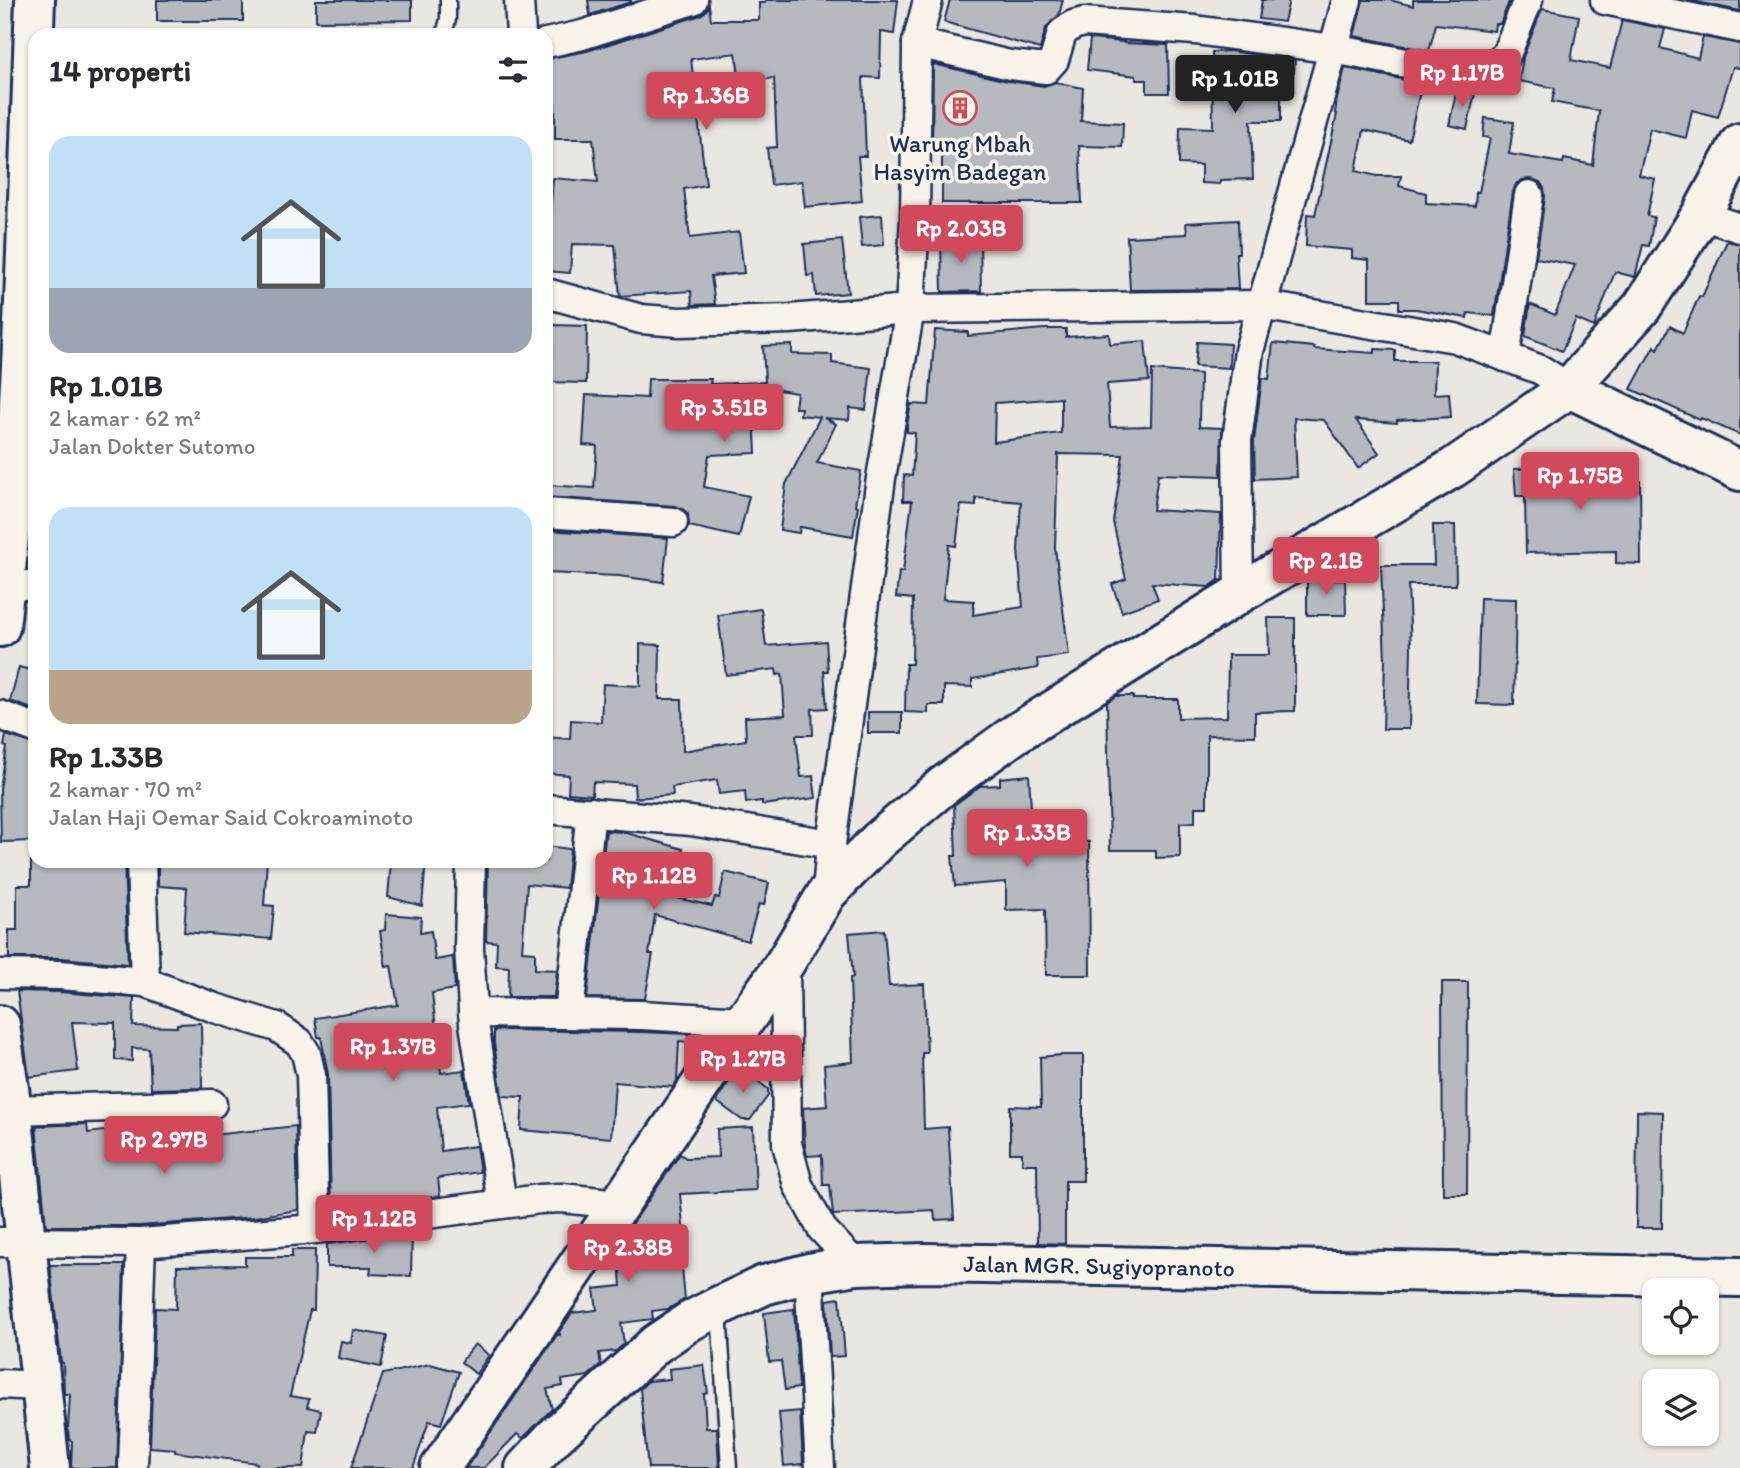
<!DOCTYPE html>
<html lang="id">
<head>
<meta charset="utf-8">
<style>
  :root { --surface:#fff; --page:#f2f2f3; --text:#2b2b33; --muted:#7c7c81; --accent:#d1495b }
  body { margin:0; font-family:Itim,sans-serif; background:var(--page); color:var(--text); height:100vh; display:flex; flex-direction:column; font-size:26px; white-space:nowrap }
  * { box-sizing:border-box; margin:0 }
  p { font-size:23px; color:var(--muted) }
  .icon { flex:none; width:38px; height:38px; fill:none; stroke:currentColor; stroke-width:2; stroke-linecap:round; stroke-linejoin:round }
  .map { position:relative; flex:1; overflow:hidden }
  .drawer { position:absolute; left:28px; top:28px; width:525px; height:840px; display:flex; flex-direction:column; background:var(--surface); border-radius:21px; box-shadow:0 2px 5px #0004 }
  .drawer>* { flex:none }
  .buttons { position:absolute; left:1642px; top:1278px; display:grid; gap:14px }
  .buttons a { display:grid; place-items:center; width:77px; height:77px; border-radius:14px; background:var(--surface); box-shadow:0 2px 5px #0004; font-size:35px }
  .price { position:absolute; translate:-50% -60px; padding:0 16px; border-radius:7px; background:var(--accent); color:#fff; font-size:23px; line-height:46px; filter:drop-shadow(0 2px 4px #0008) }
  .price::after { content:''; position:absolute; left:50%; top:42px; width:21px; height:16px; margin-left:-10px; background:inherit; clip-path:polygon(0 0,100% 0,50% 100%) }
  .price.current { background:#222; color:#fff }
  ul { padding:0; list-style:none }
  li { display:grid; align-content:center; gap:14px; height:371px; padding:0 21px }
  li span { display:grid; place-items:center; height:217px; border-radius:21px; color:#555 }
  li>.icon { margin-inline-start:auto }
  span .icon { width:126px; height:126px; fill:#fffc; stroke-width:1 }
  li b { font-size:30px }
  h2 { display:flex; justify-content:space-between; align-items:center; height:84px; padding:0 21px; font-size:30px }
  .map>svg:first-child { display:block }
  .building { fill:#b6babf; stroke:#1b2f5e; stroke-width:2; fill-rule:evenodd }
  .lines { fill:none; stroke-linecap:round; stroke-linejoin:round }
  .lane-casing { stroke:#1b2f5e; stroke-width:19 }
  .street-casing { stroke:#1b2f5e; stroke-width:33 }
  .secondary-casing { stroke:#1b2f5e; stroke-width:44 }
  .lane { stroke:#f7f3e8; stroke-width:14 }
  .street { stroke:#f7f3e8; stroke-width:28 }
  .secondary { stroke:#f7f3e8; stroke-width:38 }
  .labels { text-anchor:middle; stroke-width:7; stroke-linejoin:round; paint-order:stroke }
  .poi-label { font-size:24px; fill:#1b2f5e; stroke:#f7f3e8 }
  .street-label { font-size:24px; fill:#1b2f5e; stroke:#f7f3e8 }
</style>
</head>
<body>
<div class="map">
<svg width="1740" height="1468" viewBox="0 0 1740 1468">
  <rect width="100%" height="100%" fill="#eae7e0"/>
  <filter id="ink" filterUnits="userSpaceOnUse"><feTurbulence type="fractalNoise" baseFrequency=".0143" numOctaves="2"/><feDisplacementMap in="SourceGraphic" scale="14" xChannelSelector="R" yChannelSelector="G"/><feConvolveMatrix kernelMatrix="1 2 1 2 8 2 1 2 1" color-interpolation-filters="sRGB"/></filter>
  <g filter="url(#ink)">
    <g class="building">
      <rect x="157" y="0" width="86" height="21"/>
      <polygon points="316,0 412,0 412,20 316,21"/>
      <polygon points="588,0 631,0 631,2 590,15"/>
      <polygon points="765,0 898,0 894,34 881,32 880,78 863,77 866,156 858,156 862,201 805,207 802,181 771,185 767,148 777,147 774,78 740,83 736,53 691,59 706,185 684,189 690,238 739,232 744,273 711,276 715,304 692,305 691,291 620,296 615,245 572,244 570,273 546,271 546,214 550,215 553,178 598,182 593,139 555,139 555,104 548,104 546,59 587,51 698,16 705,12 709,5 711,20 759,20 759,3 765,3"/>
      <polygon points="950,0 1063,0 1059,15 1046,28 1040,49 944,22"/>
      <polygon points="1262,0 1289,0 1284,22 1259,19"/>
      <polygon points="1363,0 1390,0 1413,6 1413,0 1508,0 1509,2 1500,24 1495,24 1494,31 1436,24 1429,51 1354,36"/>
      <polygon points="1687,0 1740,0 1740,11"/>
      <polygon points="1542,9 1579,16 1571,60 1610,68 1622,20 1665,29 1660,48 1698,58 1703,37 1740,44 1740,68 1733,67 1718,117 1692,110 1686,138 1650,129 1639,175 1655,179 1647,216 1654,217 1649,246 1643,245 1635,277 1615,272 1594,327 1576,319 1562,351 1525,336 1530,304 1555,315 1575,265 1536,258 1545,197 1544,188 1540,182 1532,179 1522,180 1516,184 1513,192 1494,316 1468,313 1467,318 1416,309 1399,309 1399,300 1369,300 1369,260 1352,258 1352,250 1306,246 1307,214 1315,215 1337,114 1335,113 1337,99 1345,68 1422,83 1409,140 1364,130 1356,171 1377,176 1401,176 1399,186 1426,193 1426,203 1475,206 1476,192 1479,192 1490,138 1483,137 1485,118 1514,122 1509,154 1563,163 1564,159 1593,165 1599,111 1552,102 1555,88 1519,81 1523,57"/>
      <polygon points="1090,39 1124,42 1124,43 1168,45 1169,93 1147,93 1147,80 1136,80 1136,76 1087,70"/>
      <polygon points="1229,51 1295,60 1294,72 1281,71 1281,121 1251,121 1253,179 1220,180 1220,184 1201,183 1201,165 1179,164 1180,127 1213,128 1212,52"/>
      <polygon points="933,64 1008,81 1044,86 1055,82 1083,88 1081,121 1123,123 1122,147 1079,146 1082,203 942,203 942,147 932,148"/>
      <polygon points="1457,88 1475,93 1467,129 1449,125"/>
      <polygon points="882,215 884,245 862,247 859,217"/>
      <polygon points="1238,220 1239,253 1236,253 1238,289 1130,290 1127,237 1187,234 1186,223"/>
      <polygon points="941,238 980,238 981,291 942,292"/>
      <polygon points="842,240 848,293 816,296 814,275 807,276 804,244"/>
      <polygon points="1727,241 1740,244 1740,435 1701,418 1700,420 1631,389 1654,346 1658,349 1670,326 1683,333 1699,296 1702,297"/>
      <polygon points="553,325 587,326 586,383 546,382 546,357 552,357"/>
      <path d="M1044,329h22v8l43,-3 1,10 35,-3 4,40 -42,3 3,43 41,-1 1,-56 48,4 -1,53 23,1 -1,48 -63,-2 -5,36 68,4 -2,66 -10,7 -57,-4 6,16 -36,13 -10,-28 14,-5 -13,-57 10,-67 -65,-1 -3,94 14,107 -32,4 1,9 -66,11v8l-28,-1v19h-16v8l-23,-1 1,-48h6l1,-65 -17,-2 3,-25h4l9,-71h-9l1,-26 8,1 3,-43 -8,-1v-7l4,-21 18,1 6,-75 33,2v4zM1061,398v35l-67,9 1,-39zM976,498l45,4 -3,48 5,57 -50,8 1,-14 -31,-2 6,-54 7,1 5,-41 15,1z"/>
      <polygon points="1197,342 1230,344 1229,368 1195,366"/>
      <polygon points="1273,343 1314,347 1314,349 1375,353 1375,349 1395,350 1395,361 1435,361 1434,394 1449,393 1451,417 1397,420 1397,423 1356,420 1379,453 1358,468 1324,420 1294,418 1297,477 1255,479 1254,441 1262,378 1269,379"/>
      <polygon points="792,345 792,354 832,355 832,363 871,368 866,410 850,408 849,420 824,418 836,424 817,463 861,471 855,505 858,506 853,536 800,527 799,533 780,530 786,484 820,417 800,415 801,408 795,408 797,393 772,389 768,410 746,409 754,413 756,453 709,455 704,487 749,496 739,537 689,526 688,514 683,509 675,506 546,497 546,485 594,488 597,446 583,445 586,395 647,398 648,379 711,379 710,384 765,382 763,346"/>
      <polygon points="1603,467 1604,481 1640,481 1641,564 1616,563 1616,551 1526,553 1525,496 1516,496 1514,469"/>
      <polygon points="1433,525 1455,525 1456,585 1408,585 1411,647 1409,729 1383,729 1385,660 1381,565 1434,565"/>
      <polygon points="546,530 668,538 663,582 619,576 546,573"/>
      <polygon points="1345,579 1346,615 1307,615 1307,580"/>
      <polygon points="1480,598 1516,599 1514,705 1477,704"/>
      <polygon points="761,609 766,646 826,641 828,671 824,671 827,708 812,709 813,735 796,735 801,777 813,776 816,798 762,805 762,801 746,803 745,791 719,794 717,780 672,787 673,795 635,798 634,784 593,782 592,795 568,793 569,775 546,773 546,737 570,739 571,720 601,722 603,684 640,686 640,644 660,645 659,699 682,699 683,751 746,740 745,717 785,715 782,674 777,675 776,669 726,675 718,615"/>
      <polygon points="1268,618 1295,618 1295,711 1255,712 1255,736 1207,735 1207,807 1195,807 1195,822 1180,823 1180,857 1156,858 1156,850 1110,850 1107,702 1116,696 1133,696 1133,699 1178,699 1178,718 1227,717 1228,655 1269,655"/>
      <polygon points="19,667 35,671 35,710 10,701"/>
      <rect x="868" y="712" width="34" height="21"/>
      <polygon points="6,735 35,744 35,841 1,842 0,789 7,747 4,746"/>
      <polygon points="1029,775 1033,842 1089,842 1090,975 1046,975 1045,909 1006,910 1006,882 955,886 952,856 956,856 954,805 980,786 1000,785 1000,778"/>
      <polygon points="606,831 623,832 683,849 672,897 712,906 715,897 719,898 725,872 769,883 764,905 759,904 748,941 655,915 649,954 653,954 645,999 587,998"/>
      <polygon points="546,846 570,849 566,888 527,884 522,951 535,952 535,969 557,970 554,997 508,997 509,967 496,966 497,942 486,941 488,861 546,861"/>
      <polygon points="31,861 124,861 128,964 61,958 9,958 9,930 17,930 17,885 31,885"/>
      <polygon points="158,861 267,861 264,905 274,906 271,939 184,932 187,888 158,886"/>
      <polygon points="391,861 426,861 422,906 388,897"/>
      <polygon points="386,914 421,917 420,933 431,931 435,960 453,957 455,989 432,993 441,1073 464,1070 469,1103 437,1107 441,1151 476,1146 480,1172 438,1178 440,1196 331,1210 328,1074 321,1037 318,1037 315,1018 398,1005 391,966 386,967 380,931 385,930"/>
      <polygon points="884,930 889,986 924,984 927,1053 922,1053 924,1129 948,1127 954,1219 935,1220 934,1210 833,1215 830,1185 823,1185 822,1155 807,1156 805,1147 803,1108 827,1106 824,1065 853,1062 850,978 853,977 849,933"/>
      <polygon points="1442,982 1468,982 1467,1194 1443,1194"/>
      <polygon points="17,991 59,992 134,998 133,1026 177,1027 177,1024 201,1023 202,1088 151,1089 149,1049 132,1048 132,1061 115,1060 115,1023 72,1022 78,1071 29,1077"/>
      <polygon points="494,1030 640,1032 690,1034 689,1042 679,1041 677,1081 673,1087 615,1082 611,1138 521,1130 523,1097 502,1096 494,1043"/>
      <polygon points="1061,1055 1083,1055 1083,1181 1065,1181 1065,1244 1038,1243 1037,1164 1022,1164 1022,1153 1010,1153 1010,1106 1041,1107 1040,1057"/>
      <polygon points="739,1067 768,1089 768,1096 750,1120 742,1120 716,1101"/>
      <polygon points="1637,1111 1663,1112 1662,1228 1636,1228"/>
      <polygon points="87,1124 88,1133 144,1126 146,1142 296,1126 298,1210 255,1217 140,1226 46,1226 36,1126"/>
      <polygon points="753,1127 756,1190 680,1194 686,1257 681,1258 685,1299 668,1309 652,1311 653,1319 621,1323 624,1344 616,1351 599,1353 601,1365 588,1376 562,1380 563,1386 547,1389 552,1409 523,1438 517,1434 484,1468 466,1468 557,1335 560,1335 559,1332 572,1313 597,1310 594,1289 621,1286 618,1245 680,1154 686,1158 718,1157 717,1129"/>
      <polygon points="412,1233 411,1276 370,1274 371,1267 327,1267 327,1244"/>
      <polygon points="292,1250 315,1250 314,1310 310,1310 290,1396 309,1399 307,1407 321,1410 317,1432 308,1431 303,1468 256,1468 257,1463 175,1452 175,1449 150,1447 155,1308 176,1309 177,1266 245,1265 245,1257 292,1257"/>
      <polygon points="50,1265 124,1265 117,1468 71,1468 72,1441 69,1440 68,1429 70,1394 64,1394 63,1363 61,1362"/>
      <polygon points="840,1298 845,1356 830,1357 827,1300"/>
      <polygon points="794,1309 799,1388 785,1390 781,1361 769,1362 764,1313"/>
      <polygon points="353,1330 387,1336 381,1367 338,1358 341,1341 351,1343"/>
      <polygon points="475,1344 489,1355 476,1374 461,1362"/>
      <polygon points="430,1364 459,1372 441,1424 429,1421 413,1468 351,1468 383,1374"/>
      <polygon points="704,1365 708,1393 704,1394 706,1428 717,1428 719,1468 648,1468 640,1389 648,1381 670,1379 669,1369"/>
      <polygon points="800,1411 803,1464 784,1466 779,1413"/>
    </g>
    <g class="lines">
      <g class="lane-casing">
        <g id="lane">
          <polyline points="444,35 448,19 448,0"/>
          <polyline points="719,1311 729,1468"/>
        </g>
      </g>
      <g class="street-casing">
        <g id="street">
          <polyline points="519,0 521,35"/>
          <polyline points="1605,0 1740,28"/>
          <polyline points="546,43 582,35 693,0"/>
          <polyline points="917,43 1010,65 1046,69 1054,60 1062,33 1073,25 1084,22 1195,30 1334,49 1447,71 1494,65 1506,55 1528,0"/>
          <polyline points="1701,215 1740,228"/>
          <polyline points="546,293 641,319 679,322 790,319 910,309 1260,305 1455,338 1541,370 1569,388"/>
          <polyline points="1505,357 1529,195"/>
          <polyline points="546,513 673,522"/>
          <polyline points="5,585 35,585"/>
          <polyline points="1239,594 1237,440 1249,351 1347,0"/>
          <polyline points="0,715 35,728"/>
          <polyline points="546,809 691,821 831,844"/>
          <polyline points="141,861 145,982"/>
          <polyline points="471,861 469,948 474,1024 502,1203"/>
          <polyline points="827,893 831,844 881,478 910,309 915,219 917,43 928,0"/>
          <polyline points="785,963 787,1144 798,1185 822,1229 856,1265"/>
          <polyline points="0,974 60,975 145,982 215,1008 277,1027 299,1042 306,1053 311,1075 315,1229"/>
          <polyline points="473,1013 641,1015 744,1021"/>
          <polyline points="569,1013 591,812"/>
          <polyline points="12,1110 212,1104"/>
          <polyline points="0,1242 141,1243 315,1229 540,1199 562,1198 619,1204"/>
          <polyline points="809,1273 820,1468"/>
          <polyline points="0,1384 40,1386"/>
          <polyline points="133,1466 141,1243"/>
        </g>
      </g>
      <g class="secondary-casing">
        <g id="secondary">
          <polyline points="1569,388 1740,471"/>
          <path d="M0,627c24,-208 27,-418 35,-627"/>
          <polyline points="0,1025 12,1110 50,1468"/>
          <polyline points="440,1468 744,1021 785,963 827,893 879,840 943,786 1015,734 1239,594 1453,468 1569,388 1642,307 1701,215 1740,143"/>
          <polyline points="525,1468 554,1437 656,1344 690,1321 719,1306 764,1285 809,1273 856,1265 926,1263 1740,1277"/>
        </g>
      </g>
      <use href="#lane" class="lane"/>
      <use href="#street" class="street"/>
      <use href="#secondary" class="secondary"/>
    </g>
  </g>
  <defs>
    <g id="building-ring" transform="scale(1.75)"><circle r="9.5" fill="#f7f3e8" stroke="#d1495b" stroke-width="1.5"/><path d="M-4-6H4V6H1V3H-1V6H-4ZM-2.5-4.3h1.7v1.8h-1.7ZM.8-4.3h1.7v1.8H.8ZM-2.5-1h1.7V.8h-1.7ZM.8-1h1.7V.8H.8Z" fill="#d1495b"/></g>
  </defs>
  <g fill-rule="evenodd">
    <use href="#building-ring" x="960" y="108"/>
  </g>
  <g class="labels">
    <g class="poi-label">
      <text x="960" y="152">Warung Mbah<tspan x="960" dy="28">Hasyim Badegan</tspan></text>
    </g>
    <g class="street-label">
      <text transform="translate(1099 1266) rotate(1)" y="8">Jalan MGR. Sugiyopranoto</text>
    </g>
  </g>
</svg>
<div class="buttons">
<a><svg class="icon" aria-label="locate" viewBox="0 0 24 24"><circle cx="12" cy="12" r="6"/><path d="M12 2v4M12 18v4M2 12h4M18 12h4"/></svg></a>
<a><svg class="icon" aria-label="layers" viewBox="0 0 24 24"><path d="M12 4l9 5-9 5-9-5zM3 14l9 5 9-5"/></svg></a>
</div>
<b class="price" style="left:1462px;top:109px">Rp 1.17B</b>
<b class="price current" style="left:1235px;top:115px">Rp 1.01B</b>
<b class="price" style="left:706px;top:132px">Rp 1.36B</b>
<b class="price" style="left:961px;top:265px">Rp 2.03B</b>
<b class="price" style="left:724px;top:444px">Rp 3.51B</b>
<b class="price" style="left:1580px;top:512px">Rp 1.75B</b>
<b class="price" style="left:1326px;top:597px">Rp 2.1B</b>
<b class="price" style="left:1027px;top:869px">Rp 1.33B</b>
<b class="price" style="left:654px;top:912px">Rp 1.12B</b>
<b class="price" style="left:393px;top:1083px">Rp 1.37B</b>
<b class="price" style="left:743px;top:1095px">Rp 1.27B</b>
<b class="price" style="left:164px;top:1176px">Rp 2.97B</b>
<b class="price" style="left:374px;top:1255px">Rp 1.12B</b>
<b class="price" style="left:628px;top:1284px">Rp 2.38B</b>
<section class="drawer">
<h2>14 properti<svg class="icon" aria-label="filters" viewBox="0 0 24 24"><path d="M4 7h16M4 17h16"/><circle cx="9" cy="7" r="2"/><circle cx="15" cy="17" r="2"/></svg></h2>
<ul>
<li><span style="background:linear-gradient(#bfe0f5 70%,#9aa5b1 0)"><svg class="icon" aria-label="home" viewBox="0 0 24 24"><path d="M3 11l9-7 9 7M6 9v11h12V9"/></svg></span><div><b>Rp 1.01B</b><p>2 kamar · 62 m²</p><p>Jalan Dokter Sutomo</p></div></li>
<li><span style="background:linear-gradient(#bfe0f5 75%,#b9a48a 0)"><svg class="icon" aria-label="home" viewBox="0 0 24 24"><path d="M3 11l9-7 9 7M6 9v11h12V9"/></svg></span><div><b>Rp 1.33B</b><p>2 kamar · 70 m²</p><p>Jalan Haji Oemar Said Cokroaminoto</p></div></li>
</ul>
</section>
</div>
</body>
</html>
